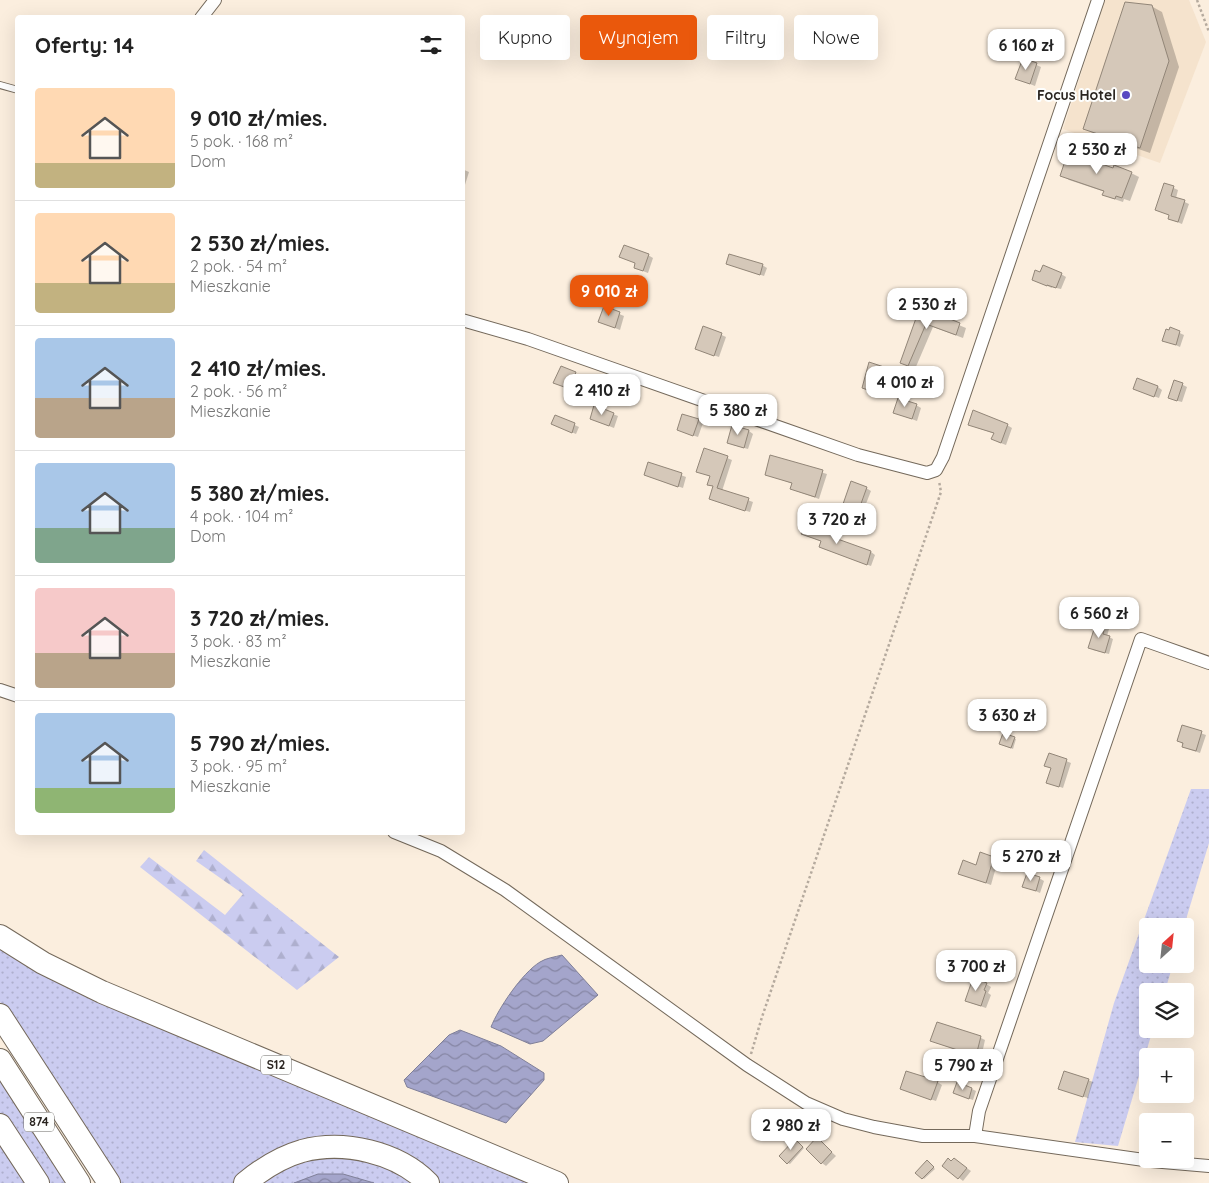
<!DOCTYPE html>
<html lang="pl">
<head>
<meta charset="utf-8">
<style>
  :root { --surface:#fff; --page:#f6f6f6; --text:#222; --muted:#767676; --line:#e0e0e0; --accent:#ea580c }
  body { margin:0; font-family:Quicksand,sans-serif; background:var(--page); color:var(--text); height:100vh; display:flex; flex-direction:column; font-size:19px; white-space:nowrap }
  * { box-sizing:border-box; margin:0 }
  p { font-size:16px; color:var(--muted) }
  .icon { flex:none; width:28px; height:28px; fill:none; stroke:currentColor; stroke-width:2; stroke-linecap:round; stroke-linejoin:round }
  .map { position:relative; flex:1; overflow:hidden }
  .drawer { position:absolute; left:15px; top:15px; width:450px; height:820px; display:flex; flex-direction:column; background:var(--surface); border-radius:5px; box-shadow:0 5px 20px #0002 }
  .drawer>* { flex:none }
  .hud { position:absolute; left:480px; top:15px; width:475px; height:45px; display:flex; gap:10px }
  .needle { width:32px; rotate:27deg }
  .buttons { position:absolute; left:1139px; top:918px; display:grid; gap:10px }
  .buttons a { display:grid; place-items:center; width:55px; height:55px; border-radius:5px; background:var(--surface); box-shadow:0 5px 20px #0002; font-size:25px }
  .price { position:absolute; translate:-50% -42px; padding:0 11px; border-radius:10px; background:#fff; color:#222; font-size:16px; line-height:32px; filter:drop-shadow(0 1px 2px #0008) }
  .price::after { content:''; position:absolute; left:50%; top:30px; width:15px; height:11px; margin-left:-8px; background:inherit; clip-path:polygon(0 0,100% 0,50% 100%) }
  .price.on { background:var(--accent); color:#fff }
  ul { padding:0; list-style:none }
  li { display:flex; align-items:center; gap:15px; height:125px; padding:0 20px }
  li+li { border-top:1px solid var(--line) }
  li span { display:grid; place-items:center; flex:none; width:140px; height:100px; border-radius:5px; color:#555 }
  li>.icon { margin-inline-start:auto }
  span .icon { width:60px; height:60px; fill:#fffc; stroke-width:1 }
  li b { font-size:21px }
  h2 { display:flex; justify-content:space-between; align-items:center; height:60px; padding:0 20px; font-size:21px }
  .chip { padding:0 18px; border-radius:5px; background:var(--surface); box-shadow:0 5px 20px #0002; font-size:18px; line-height:45px }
  .chip.on { background:var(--accent); color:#fff }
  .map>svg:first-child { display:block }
  .built { fill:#f5e3cd }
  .grass { fill:url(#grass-dots) }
  .forest { fill:url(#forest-firs) }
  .water { fill:url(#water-waves); stroke:#7f7f98 }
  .shadow { fill:#0003 }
  .building { fill:#d5c8b9; stroke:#928678 }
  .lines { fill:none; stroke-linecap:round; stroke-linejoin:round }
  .lane-casing { stroke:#74695b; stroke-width:8 }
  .street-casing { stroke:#74695b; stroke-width:14 }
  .highway-casing { stroke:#74695b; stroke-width:24 }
  .path { stroke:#b5aa9e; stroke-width:2.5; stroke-dasharray:2.5 2.5; stroke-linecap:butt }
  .lane { stroke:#fff; stroke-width:6 }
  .street { stroke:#fff; stroke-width:12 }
  .highway { stroke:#fff; stroke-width:22 }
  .poi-dot { fill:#5949c1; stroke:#fdfefd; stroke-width:2 }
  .labels { text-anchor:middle; stroke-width:4; stroke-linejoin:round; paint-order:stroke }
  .shield { fill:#fdfefd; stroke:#696662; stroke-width:1 }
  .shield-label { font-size:12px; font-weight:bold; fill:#2a2520 }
  .poi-label { font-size:14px; font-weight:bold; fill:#2a2520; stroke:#fdfefd; text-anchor:end }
</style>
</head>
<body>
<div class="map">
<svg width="1209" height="1183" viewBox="0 0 1209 1183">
  <defs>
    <pattern id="grass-dots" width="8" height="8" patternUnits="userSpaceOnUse" patternTransform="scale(1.25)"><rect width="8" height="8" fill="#cbccf0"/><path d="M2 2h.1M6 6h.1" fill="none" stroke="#aeafce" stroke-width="1.8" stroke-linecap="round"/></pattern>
    <pattern id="forest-firs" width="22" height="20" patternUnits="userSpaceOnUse" patternTransform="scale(1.25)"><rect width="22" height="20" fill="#cbccf0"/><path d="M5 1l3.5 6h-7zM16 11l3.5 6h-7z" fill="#aeafce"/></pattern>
    <pattern id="water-waves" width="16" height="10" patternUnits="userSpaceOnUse" patternTransform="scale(1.25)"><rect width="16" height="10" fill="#a4a5cb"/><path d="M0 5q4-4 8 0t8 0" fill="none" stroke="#8686a4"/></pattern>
  </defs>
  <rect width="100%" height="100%" fill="#fbeede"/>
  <polygon class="built" points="1105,0 1189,0 1206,42 1160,163 1063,129"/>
  <g class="grass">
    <polygon points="1191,789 1209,789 1209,843 1184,926 1148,926 1148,964 1173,964 1165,991 1148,991 1148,1029 1153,1029 1118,1146 1075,1142 1114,1003"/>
    <polygon points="0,945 537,1183 436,1183 349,1142 236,1183 115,1183 0,1002"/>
    <polygon points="0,1073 70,1183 45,1183 0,1113"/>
    <polygon points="0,1142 26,1183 0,1183"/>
    <polygon points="323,1156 374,1161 416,1183 257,1183 281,1167"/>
  </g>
  <polygon class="forest" points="204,850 339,957 297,990 140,867 149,857 225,915 243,894 196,861"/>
  <g class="water">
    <path d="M562,955l36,40 -55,46 -13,3 -39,-17c7,-18 31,-54 49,-65 6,-4 15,-5 22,-7z"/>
    <polygon points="460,1030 501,1046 544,1073 544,1080 506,1123 407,1087 404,1080 449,1035"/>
    <polygon points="318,1174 343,1174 374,1183 294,1183"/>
  </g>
  <g class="shadow">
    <polygon points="1151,6 1162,12 1179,67 1150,153 1095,134 1085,129"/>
    <polygon points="1023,59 1041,67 1035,86 1022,81"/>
    <polygon points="462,169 469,172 464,188 462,187"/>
    <polygon points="1114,170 1131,173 1139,177 1130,201 1124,199 1123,202 1111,198 1104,194 1105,192 1069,180 1062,175"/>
    <polygon points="1165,184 1178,190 1176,198 1189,204 1182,224 1169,219 1170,215"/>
    <polygon points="648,255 653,258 648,273 640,270 637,263 621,257"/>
    <polygon points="728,264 762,265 767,268 764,276"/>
    <polygon points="1041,273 1061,274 1066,277 1061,289 1052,287 1052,288 1038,282"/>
    <polygon points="605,308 624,316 620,330 605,324"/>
    <polygon points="920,309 966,328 963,338 933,327 915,369 901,362"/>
    <polygon points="704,327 726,337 719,357 701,351"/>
    <polygon points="1171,329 1184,335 1180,347 1164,340"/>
    <polygon points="561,368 580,376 577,385 574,384 572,389 560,385"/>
    <polygon points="886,370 891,372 882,394 868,390"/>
    <polygon points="1175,381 1187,387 1182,402 1174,400"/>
    <polygon points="1158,387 1162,390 1159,398 1139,391"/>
    <polygon points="916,405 921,408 917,421 895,413"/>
    <polygon points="595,407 618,416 614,428 596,421"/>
    <polygon points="555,416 579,427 576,434 557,426"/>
    <polygon points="698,421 703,423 698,437 683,432"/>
    <polygon points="1007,425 1012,428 1006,445 998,442 995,434 975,427"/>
    <polygon points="749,431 753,434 748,449 733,445"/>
    <polygon points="771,457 827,474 819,499 796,491 791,488 793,484 766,474"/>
    <polygon points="727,458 732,460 722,491 753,502 750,512 715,501 714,487 709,484 711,477 697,471"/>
    <polygon points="649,463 686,477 683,488 650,477"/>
    <polygon points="866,488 871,491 862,514 848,509"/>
    <polygon points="803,534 832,535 837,537 836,540 871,552 875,555 871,566 824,549 820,547 822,542"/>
    <polygon points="1097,624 1109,629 1107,636 1113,639 1109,654 1093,650"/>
    <polygon points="1183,727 1206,735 1200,753 1188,749 1179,741"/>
    <polygon points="1014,738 1016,739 1013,749 1002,745"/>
    <polygon points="1049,754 1071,763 1063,788 1047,782 1052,768 1046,765"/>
    <polygon points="981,854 998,860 991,885 960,874 977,866"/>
    <polygon points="1039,878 1044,881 1040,893 1024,886"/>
    <polygon points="986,984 991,987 988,993 991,995 986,1008 971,1003"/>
    <polygon points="981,1038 985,1040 981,1058 936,1043"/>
    <polygon points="1088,1080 1093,1082 1088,1098 1065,1091"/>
    <polygon points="937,1082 942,1085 936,1101 901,1089"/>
    <polygon points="972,1089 976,1091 973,1100 959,1095"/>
    <polygon points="817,1139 836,1156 826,1166 822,1163"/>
    <polygon points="797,1142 804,1148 790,1164 788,1163"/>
    <polygon points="952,1162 958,1162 971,1171 963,1181 944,1166"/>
    <polygon points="929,1163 935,1169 924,1179 923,1178"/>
  </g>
  <g class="building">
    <polygon points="1125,2 1152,5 1169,61 1140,148 1083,129"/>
    <polygon points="1023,58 1037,63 1030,84 1015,79"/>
    <polygon points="1068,152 1113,168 1114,165 1132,172 1122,198 1116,196 1115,199 1102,195 1104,191 1060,176"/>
    <polygon points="1164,183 1174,186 1171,196 1185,200 1178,222 1168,219 1169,215 1155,210"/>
    <polygon points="624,245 649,254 643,271 634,268 635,263 619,257"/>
    <polygon points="729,254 763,264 760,275 726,264"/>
    <polygon points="1043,265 1062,273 1056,288 1047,285 1047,286 1032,280 1035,270 1040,272"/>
    <polygon points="604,306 620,312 615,328 598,322"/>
    <polygon points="920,307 960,323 956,335 926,324 908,366 900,363"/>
    <polygon points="703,326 722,333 714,356 695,349"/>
    <polygon points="1170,327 1180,331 1176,345 1162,341 1166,329 1169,330"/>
    <polygon points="869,362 887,368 877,393 862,388"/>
    <polygon points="561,366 576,372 572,383 569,382 567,388 553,383"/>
    <polygon points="1137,378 1158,386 1154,397 1133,389"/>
    <polygon points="1174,380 1183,383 1177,401 1168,398"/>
    <polygon points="898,398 917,404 912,419 893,413"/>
    <polygon points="594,405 614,413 609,426 590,419"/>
    <polygon points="973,410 1008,424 1001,443 991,439 994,433 968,425"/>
    <polygon points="682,414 699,419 693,436 677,430"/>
    <polygon points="555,415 575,423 572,433 551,424"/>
    <polygon points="732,425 749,430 744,448 727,443"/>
    <polygon points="704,448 728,456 717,488 749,498 745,511 709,499 713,486 707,485 710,476 696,472"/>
    <polygon points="770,455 823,470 815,497 790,489 792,483 765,475"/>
    <polygon points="648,462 682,473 678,487 644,475"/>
    <polygon points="851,481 867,487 858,512 842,507"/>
    <polygon points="805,524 833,534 832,537 871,551 867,565 819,547 821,541 801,534"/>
    <polygon points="1096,623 1105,626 1103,634 1110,636 1105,653 1088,648"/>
    <polygon points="1182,725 1202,731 1196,751 1182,747 1183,743 1177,741"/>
    <polygon points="1003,733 1015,737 1011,748 999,744"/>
    <polygon points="1049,753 1067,759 1059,787 1046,783 1051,768 1044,766"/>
    <polygon points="980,852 994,857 986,883 958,874 963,860 976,865"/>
    <polygon points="1027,873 1040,877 1036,891 1022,887"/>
    <polygon points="973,978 987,983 984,990 986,991 981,1006 965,1001"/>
    <polygon points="937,1022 981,1036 976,1056 930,1041"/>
    <polygon points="906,1071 938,1081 931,1100 900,1089"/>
    <polygon points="1064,1071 1089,1079 1083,1097 1058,1089"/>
    <polygon points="957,1082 972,1088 969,1099 953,1093"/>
    <polygon points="817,1137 832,1152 821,1164 806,1149"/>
    <polygon points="795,1139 803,1147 787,1164 779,1156"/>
    <polygon points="948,1158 951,1161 954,1158 967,1168 958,1179 942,1166"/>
    <polygon points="927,1160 934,1167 922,1179 915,1173"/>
  </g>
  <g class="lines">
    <g class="lane-casing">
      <polyline id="lane" points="0,85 18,90"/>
    </g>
    <g class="street-casing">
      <g id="street">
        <polyline points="201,18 215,0"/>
        <polyline points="462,320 528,339 858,455 927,473 936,470 943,457 1098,0"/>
        <polyline points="0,690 18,696"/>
        <polyline points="394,832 441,851 505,890 747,1065 806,1103 843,1119 874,1127 923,1136 975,1136 1151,1161 1209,1166"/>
        <polyline points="975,1136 979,1111 1141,639 1209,663"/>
      </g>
    </g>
    <g class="highway-casing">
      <g id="highway">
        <polyline points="0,936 43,963 102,992 557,1183"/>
        <polyline points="0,1015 109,1183"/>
        <polyline points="0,1060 79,1183"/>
        <polyline points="0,1125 38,1183"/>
        <path d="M245,1183c17,-14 36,-26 57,-32 42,-11 95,1 126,32"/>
      </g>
    </g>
    <g class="path">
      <polyline points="1197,0 1209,32"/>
      <polyline points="751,1054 762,1017 941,492 939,481"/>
    </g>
    <use href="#lane" class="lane"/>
    <use href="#street" class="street"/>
    <use href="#highway" class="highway"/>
  </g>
  <circle class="poi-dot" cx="1126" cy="95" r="5"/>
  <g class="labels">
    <g class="shield">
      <rect x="261" y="1055.5" width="30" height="19" rx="4"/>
      <rect x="24" y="1112.5" width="30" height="19" rx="4"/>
    </g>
    <g class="shield-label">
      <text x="276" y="1069">S12</text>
      <text x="39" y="1126">874</text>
    </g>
    <g class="poi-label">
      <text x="1116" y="100">Focus Hotel</text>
    </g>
  </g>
</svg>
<div class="buttons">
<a><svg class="needle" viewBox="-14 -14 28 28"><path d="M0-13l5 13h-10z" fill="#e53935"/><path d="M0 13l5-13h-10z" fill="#767676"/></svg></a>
<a><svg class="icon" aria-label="layers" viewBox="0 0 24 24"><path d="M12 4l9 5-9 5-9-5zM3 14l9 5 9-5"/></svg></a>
<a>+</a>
<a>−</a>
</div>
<b class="price" style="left:1026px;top:71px">6 160 zł</b>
<b class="price" style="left:1097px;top:175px">2 530 zł</b>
<b class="price on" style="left:609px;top:317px">9 010 zł</b>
<b class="price" style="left:927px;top:330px">2 530 zł</b>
<b class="price" style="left:905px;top:408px">4 010 zł</b>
<b class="price" style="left:602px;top:416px">2 410 zł</b>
<b class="price" style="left:738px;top:436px">5 380 zł</b>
<b class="price" style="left:837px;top:545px">3 720 zł</b>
<b class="price" style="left:1099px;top:639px">6 560 zł</b>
<b class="price" style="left:1007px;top:741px">3 630 zł</b>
<b class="price" style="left:1031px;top:882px">5 270 zł</b>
<b class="price" style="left:976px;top:992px">3 700 zł</b>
<b class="price" style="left:963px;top:1091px">5 790 zł</b>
<b class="price" style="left:791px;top:1151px">2 980 zł</b>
<div class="hud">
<a class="chip">Kupno</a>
<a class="chip on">Wynajem</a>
<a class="chip">Filtry</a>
<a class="chip">Nowe</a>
</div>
<section class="drawer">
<h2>Oferty: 14<svg class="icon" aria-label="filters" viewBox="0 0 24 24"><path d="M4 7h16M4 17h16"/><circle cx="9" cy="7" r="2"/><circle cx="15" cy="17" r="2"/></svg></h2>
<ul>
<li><span style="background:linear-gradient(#ffd9b3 75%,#c2b280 0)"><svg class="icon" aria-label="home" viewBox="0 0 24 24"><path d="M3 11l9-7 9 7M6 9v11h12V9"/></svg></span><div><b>9 010 zł/mies.</b><p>5 pok. · 168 m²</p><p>Dom</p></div></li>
<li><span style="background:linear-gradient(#ffd9b3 70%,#c2b280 0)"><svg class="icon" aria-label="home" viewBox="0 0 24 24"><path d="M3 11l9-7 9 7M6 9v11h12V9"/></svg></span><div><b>2 530 zł/mies.</b><p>2 pok. · 54 m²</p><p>Mieszkanie</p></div></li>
<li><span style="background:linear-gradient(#a9c7e8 60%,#b9a48a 0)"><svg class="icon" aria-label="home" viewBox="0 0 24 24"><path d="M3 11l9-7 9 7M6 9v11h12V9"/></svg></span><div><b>2 410 zł/mies.</b><p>2 pok. · 56 m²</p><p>Mieszkanie</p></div></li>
<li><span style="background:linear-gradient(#a9c7e8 65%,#7fa58c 0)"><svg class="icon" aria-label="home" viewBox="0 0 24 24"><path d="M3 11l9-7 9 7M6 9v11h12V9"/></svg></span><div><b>5 380 zł/mies.</b><p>4 pok. · 104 m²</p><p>Dom</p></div></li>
<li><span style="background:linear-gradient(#f6c9c9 65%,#b9a48a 0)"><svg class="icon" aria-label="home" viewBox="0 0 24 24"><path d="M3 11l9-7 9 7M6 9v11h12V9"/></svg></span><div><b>3 720 zł/mies.</b><p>3 pok. · 83 m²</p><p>Mieszkanie</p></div></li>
<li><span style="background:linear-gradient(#a9c7e8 75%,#8fb573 0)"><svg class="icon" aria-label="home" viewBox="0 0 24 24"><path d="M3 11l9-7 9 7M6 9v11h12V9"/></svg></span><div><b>5 790 zł/mies.</b><p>3 pok. · 95 m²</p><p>Mieszkanie</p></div></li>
</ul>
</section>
</div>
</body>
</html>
